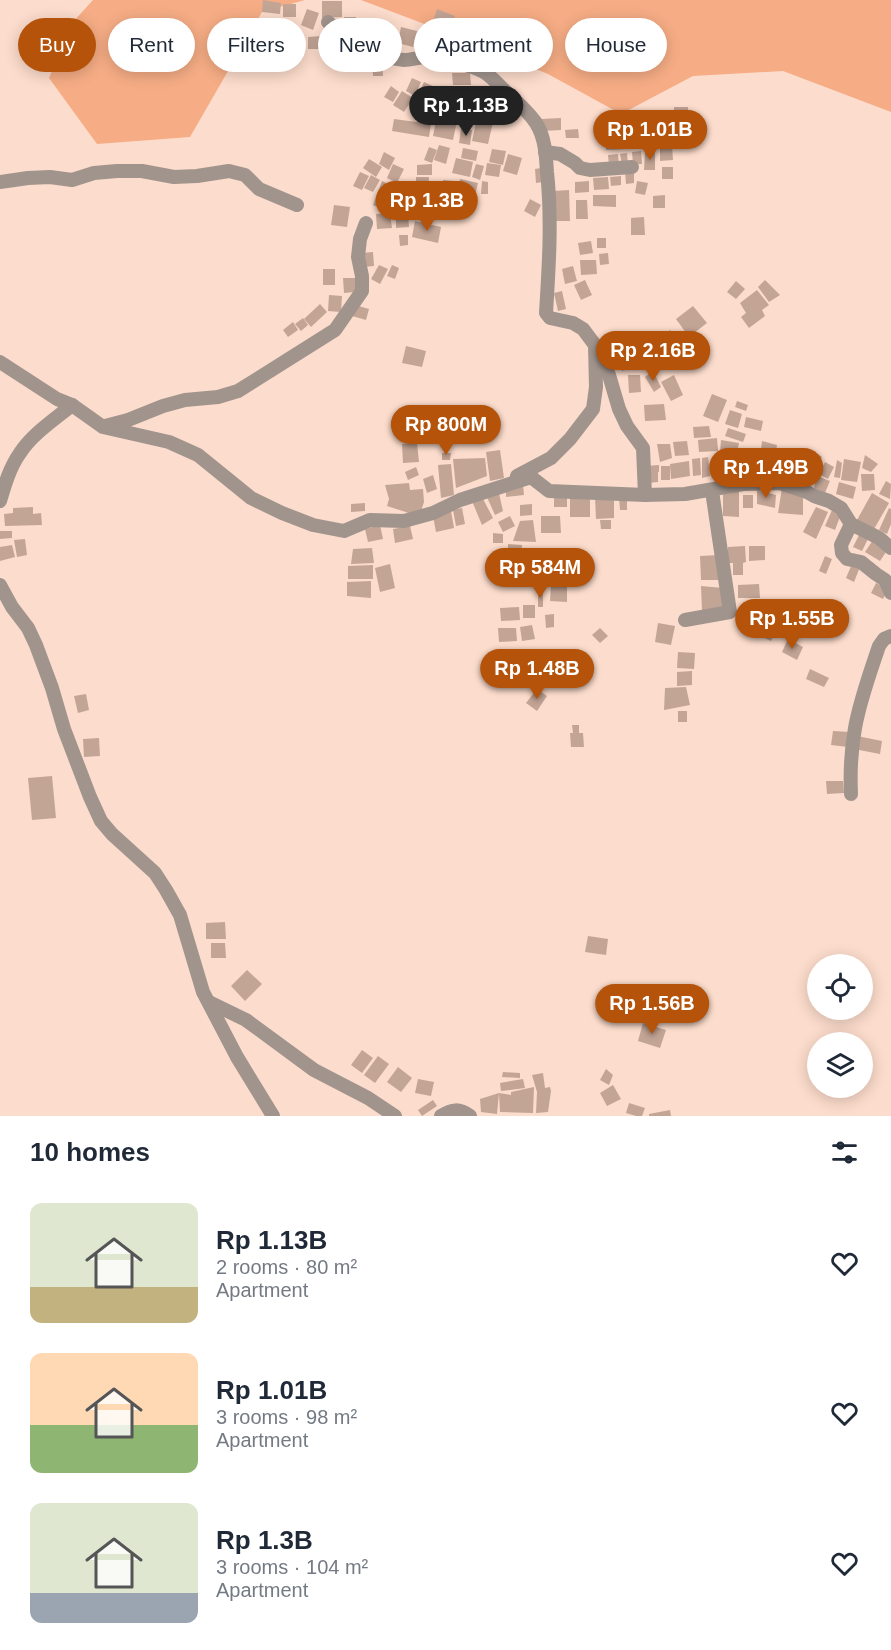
<!DOCTYPE html>
<html lang="en">
<head>
<meta charset="utf-8">
<style>
  :root { --surface:#fff; --page:#f2f2f3; --text:#1f2937; --muted:#747a83; --accent:#b45309 }
  body { margin:0; font-family:Arial,sans-serif; background:var(--page); color:var(--text); height:100vh; display:flex; flex-direction:column; font-size:22px; white-space:nowrap }
  * { box-sizing:border-box; margin:0 }
  p { font-size:20px; color:var(--muted) }
  .icon { flex:none; width:33px; height:33px; fill:none; stroke:currentColor; stroke-width:2; stroke-linecap:round; stroke-linejoin:round }
  .map { position:relative; height:1116px; overflow:hidden }
  .side { display:flex; flex-direction:column; background:var(--surface); flex:1 }
  .side>* { flex:none }
  .banner { position:absolute; left:18px; top:18px; width:855px; height:54px; display:flex; gap:12px }
  .fabs { position:absolute; left:807px; top:954px; display:grid; gap:12px }
  .fabs a { display:grid; place-items:center; width:66px; height:66px; border-radius:50%; background:var(--surface); box-shadow:0 3px 15px #0003; font-size:30px }
  .price { position:absolute; translate:-50% -51px; padding:0 14px; border-radius:21px; background:var(--accent); color:#fff; font-size:20px; line-height:39px; filter:drop-shadow(0 2px 3px #0008) }
  .price::after { content:''; position:absolute; left:50%; top:36px; width:18px; height:14px; margin-left:-9px; background:inherit; clip-path:polygon(0 0,100% 0,50% 100%) }
  .price.selected { background:#222; color:#fff }
  ul { padding:0; list-style:none }
  li { display:flex; align-items:center; gap:18px; height:150px; padding:0 30px }
  li span { display:grid; place-items:center; flex:none; width:168px; height:120px; border-radius:12px; color:#555 }
  li>.icon { margin-inline-start:auto }
  span .icon { width:72px; height:72px; fill:#fffc; stroke-width:1 }
  li b { font-size:26px }
  h2 { display:flex; justify-content:space-between; align-items:center; height:72px; padding:0 30px; font-size:26px }
  .chip { padding:0 21px; border-radius:27px; background:var(--surface); box-shadow:0 3px 15px #0003; font-size:21px; line-height:54px }
  .chip.selected { background:var(--accent); color:#fff }
  .map>svg:first-child { display:block }
  .green { fill:#f6ad85 }
  .building { fill:#c3a596 }
  .lines { fill:none; stroke-linecap:round; stroke-linejoin:round }
  .minor { stroke:#a1948d; stroke-width:14 }
</style>
</head>
<body>
<div class="map">
<svg width="891" height="1116" viewBox="0 0 891 1116">
  <rect width="100%" height="100%" fill="#fcdccc"/>
  <g class="green">
    <polygon points="93,0 305,0 262,12 190,137 97,144 49,78 73,22"/>
    <polygon points="361,0 891,0 891,112 783,71 693,76 621,114 548,74 435,28"/>
  </g>
  <g class="building">
    <polygon points="263,0 281,3 280,14 262,12"/>
    <polygon points="322,1 342,1 342,17 322,18"/>
    <rect x="283" y="4" width="13" height="13"/>
    <polygon points="307,9 319,13 313,30 301,25"/>
    <polygon points="437,9 455,16 447,37 430,31"/>
    <polygon points="344,17 356,17 356,32 344,33"/>
    <polygon points="401,27 417,31 413,47 398,43"/>
    <polygon points="322,36 322,49 308,49 308,37"/>
    <polygon points="323,37 339,37 340,52 324,52"/>
    <polygon points="475,49 491,52 489,59 474,57"/>
    <polygon points="382,61 383,76 373,76 372,62"/>
    <polygon points="452,73 470,73 471,85 453,85"/>
    <polygon points="412,78 421,82 415,96 406,91"/>
    <polygon points="424,82 435,87 426,108 414,103"/>
    <polygon points="391,86 399,92 393,102 384,97"/>
    <polygon points="490,86 506,97 499,107 483,96"/>
    <polygon points="436,88 445,93 436,113 427,109"/>
    <polygon points="402,91 413,98 404,112 393,105"/>
    <polygon points="507,97 516,102 510,113 501,107"/>
    <polygon points="674,107 688,107 689,119 674,120"/>
    <polygon points="419,112 432,114 431,123 417,122"/>
    <polygon points="666,115 679,133 670,140 657,122"/>
    <polygon points="437,116 457,121 453,140 433,136"/>
    <polygon points="561,118 561,130 543,131 542,119"/>
    <polygon points="394,119 431,124 429,137 392,131"/>
    <polygon points="477,119 493,122 488,144 472,141"/>
    <polygon points="634,125 654,125 655,139 634,139"/>
    <polygon points="461,129 472,130 470,145 459,143"/>
    <polygon points="578,129 579,138 566,138 565,130"/>
    <polygon points="626,138 627,149 606,150 605,139"/>
    <polygon points="439,145 450,148 446,164 434,160"/>
    <polygon points="672,146 673,160 660,161 660,147"/>
    <polygon points="429,147 437,150 432,163 424,160"/>
    <polygon points="463,148 478,151 476,161 461,158"/>
    <polygon points="492,149 506,151 503,165 489,162"/>
    <polygon points="641,151 642,164 633,164 632,152"/>
    <polygon points="384,152 395,158 389,170 379,164"/>
    <polygon points="645,152 655,153 655,170 644,170"/>
    <polygon points="627,153 628,164 622,165 620,154"/>
    <polygon points="508,154 522,158 517,175 503,171"/>
    <polygon points="618,154 619,165 609,166 608,155"/>
    <polygon points="456,158 473,162 470,177 452,173"/>
    <polygon points="369,159 382,167 376,177 363,168"/>
    <polygon points="487,163 501,165 499,177 485,175"/>
    <polygon points="393,164 404,169 397,183 387,178"/>
    <polygon points="432,164 432,175 417,175 417,165"/>
    <polygon points="476,164 484,166 480,180 472,177"/>
    <rect x="662" y="167" width="11" height="12"/>
    <polygon points="541,168 543,182 536,183 535,169"/>
    <polygon points="625,171 634,171 634,183 626,184"/>
    <polygon points="360,172 369,176 362,190 353,186"/>
    <polygon points="371,175 380,180 373,192 364,188"/>
    <polygon points="621,176 621,185 611,186 610,177"/>
    <polygon points="416,177 429,177 428,192 416,192"/>
    <polygon points="608,177 609,189 594,190 593,178"/>
    <polygon points="460,179 478,183 473,203 456,199"/>
    <polygon points="443,180 455,181 454,198 443,197"/>
    <polygon points="382,181 393,186 384,210 373,205"/>
    <polygon points="482,181 488,182 488,194 481,194"/>
    <polygon points="589,181 589,192 575,193 575,182"/>
    <polygon points="637,181 648,183 645,195 635,193"/>
    <polygon points="402,185 412,187 409,203 399,201"/>
    <polygon points="569,190 570,221 554,221 553,191"/>
    <polygon points="412,193 420,194 418,207 410,206"/>
    <polygon points="421,195 428,196 426,209 419,208"/>
    <polygon points="593,195 616,195 616,207 593,206"/>
    <polygon points="665,195 665,208 653,208 653,196"/>
    <polygon points="530,199 541,205 535,217 524,211"/>
    <polygon points="576,200 587,200 588,219 576,219"/>
    <polygon points="334,205 350,207 347,227 331,225"/>
    <polygon points="390,213 392,228 377,229 376,214"/>
    <polygon points="396,213 408,213 409,227 396,228"/>
    <polygon points="644,217 645,235 631,235 631,218"/>
    <polygon points="415,221 441,227 438,243 412,237"/>
    <polygon points="399,235 408,235 408,245 400,246"/>
    <rect x="597" y="238" width="9" height="10"/>
    <polygon points="591,241 593,253 580,255 578,243"/>
    <polygon points="373,252 374,266 363,267 362,253"/>
    <polygon points="608,253 609,264 600,265 599,254"/>
    <polygon points="580,260 596,260 597,274 581,275"/>
    <polygon points="379,265 388,269 380,284 371,279"/>
    <polygon points="392,265 399,268 395,279 387,276"/>
    <polygon points="573,266 577,281 565,284 562,269"/>
    <rect x="323" y="269" width="12" height="16"/>
    <polygon points="343,278 355,278 355,292 344,293"/>
    <polygon points="585,280 592,295 581,300 574,285"/>
    <polygon points="765,280 780,295 769,302 758,287"/>
    <polygon points="736,281 745,289 736,299 727,292"/>
    <polygon points="757,290 769,305 762,310 765,316 749,328 741,317 746,313 740,303"/>
    <polygon points="562,291 566,309 558,311 554,293"/>
    <polygon points="329,295 342,296 341,312 328,311"/>
    <polygon points="320,304 327,312 311,327 304,319"/>
    <polygon points="355,305 369,309 366,320 352,316"/>
    <polygon points="693,306 707,323 689,337 676,319"/>
    <polygon points="303,318 308,325 301,331 295,324"/>
    <polygon points="293,322 298,330 288,337 283,330"/>
    <polygon points="670,330 687,349 678,356 662,337"/>
    <polygon points="646,333 660,333 660,341 646,342"/>
    <polygon points="629,336 638,366 622,371 615,340"/>
    <polygon points="639,345 656,350 655,366 643,367"/>
    <polygon points="664,345 673,354 674,359 660,357"/>
    <polygon points="406,346 426,351 422,367 402,363"/>
    <polygon points="653,371 661,387 654,392 645,377"/>
    <polygon points="628,375 640,375 641,392 629,393"/>
    <polygon points="674,375 683,395 671,401 661,382"/>
    <polygon points="712,394 727,400 718,422 703,416"/>
    <polygon points="737,401 748,405 746,411 735,407"/>
    <polygon points="664,404 666,420 645,421 644,405"/>
    <polygon points="730,410 742,414 738,428 725,424"/>
    <polygon points="401,412 435,414 433,440 399,438"/>
    <polygon points="746,417 763,421 761,431 744,427"/>
    <polygon points="709,426 711,437 694,438 693,427"/>
    <polygon points="728,428 746,434 743,442 725,436"/>
    <polygon points="717,438 718,451 699,452 698,440"/>
    <polygon points="721,440 739,443 737,453 720,452"/>
    <polygon points="687,441 689,455 675,456 673,442"/>
    <polygon points="762,441 777,445 773,469 759,467"/>
    <polygon points="417,443 419,462 403,463 402,444"/>
    <polygon points="657,444 670,444 672,458 660,462"/>
    <polygon points="500,450 504,478 490,481 486,452"/>
    <polygon points="442,453 451,453 450,460 442,460"/>
    <polygon points="796,454 811,462 799,486 783,478"/>
    <polygon points="818,454 822,457 810,482 806,480"/>
    <polygon points="865,455 878,464 871,472 862,468"/>
    <polygon points="727,456 728,478 713,478 712,459"/>
    <polygon points="782,456 789,459 784,473 776,470"/>
    <polygon points="708,457 710,476 702,478 702,458"/>
    <polygon points="485,458 487,476 456,488 453,459"/>
    <polygon points="700,458 701,475 693,476 692,459"/>
    <polygon points="739,459 746,460 744,475 737,474"/>
    <polygon points="844,459 861,462 857,482 841,480"/>
    <polygon points="837,460 842,463 840,478 834,477"/>
    <polygon points="689,461 690,476 671,479 670,464"/>
    <polygon points="825,462 834,467 828,479 819,474"/>
    <polygon points="451,464 454,495 441,498 438,465"/>
    <polygon points="748,464 757,465 756,479 746,478"/>
    <polygon points="659,465 659,472 658,472 658,482 648,483 645,466"/>
    <rect x="661" y="466" width="9" height="14"/>
    <polygon points="416,467 419,475 408,480 405,472"/>
    <polygon points="861,474 874,474 875,490 862,491"/>
    <polygon points="433,475 437,489 427,493 423,479"/>
    <polygon points="817,476 830,481 824,495 813,491"/>
    <polygon points="886,481 891,484 890,499 879,494"/>
    <polygon points="839,482 856,487 853,499 836,494"/>
    <polygon points="409,483 410,490 423,489 424,502 420,514 412,514 387,506 389,499 385,485"/>
    <polygon points="523,485 524,495 506,497 506,486"/>
    <polygon points="723,488 739,488 739,517 723,516"/>
    <polygon points="782,488 803,495 803,515 778,513"/>
    <polygon points="498,489 503,511 495,515 486,495"/>
    <polygon points="757,490 776,495 775,508 757,504"/>
    <polygon points="872,493 889,503 874,529 857,520"/>
    <polygon points="481,495 493,518 482,525 472,501"/>
    <rect x="743" y="495" width="10" height="13"/>
    <polygon points="595,496 614,496 614,518 596,519"/>
    <rect x="554" y="497" width="13" height="10"/>
    <polygon points="619,497 627,497 627,510 620,510"/>
    <rect x="570" y="498" width="20" height="19"/>
    <polygon points="365,503 365,511 351,512 351,504"/>
    <polygon points="532,504 532,515 520,516 520,505"/>
    <polygon points="33,507 33,514 41,513 42,525 5,526 4,514 13,513 13,508"/>
    <polygon points="816,507 828,512 816,539 803,532"/>
    <polygon points="462,508 465,524 456,526 453,510"/>
    <polygon points="889,508 891,509 891,524 887,534 879,530"/>
    <polygon points="832,510 841,514 835,530 825,526"/>
    <polygon points="451,511 454,528 436,532 433,516"/>
    <polygon points="510,516 515,526 503,532 498,522"/>
    <polygon points="541,516 560,516 561,533 541,533"/>
    <polygon points="533,520 536,542 513,541 520,521"/>
    <polygon points="600,520 611,520 611,529 601,529"/>
    <polygon points="380,525 383,539 368,542 365,529"/>
    <polygon points="410,526 413,539 395,543 393,529"/>
    <polygon points="0,531 12,531 12,538 0,539"/>
    <polygon points="493,533 503,534 503,543 493,543"/>
    <polygon points="859,535 868,539 862,551 853,547"/>
    <polygon points="25,539 27,555 17,557 14,540"/>
    <polygon points="873,540 888,549 880,561 865,552"/>
    <polygon points="508,544 522,545 521,556 508,555"/>
    <polygon points="12,545 15,557 0,561 0,547"/>
    <polygon points="745,546 746,562 743,563 743,575 733,575 733,563 728,563 728,547"/>
    <polygon points="749,546 765,546 765,560 749,561"/>
    <polygon points="372,548 374,563 351,564 353,549"/>
    <polygon points="553,552 554,568 534,570 533,553"/>
    <polygon points="719,555 719,580 701,580 700,556"/>
    <polygon points="825,556 832,559 826,574 819,571"/>
    <polygon points="390,564 395,588 380,592 375,568"/>
    <polygon points="524,564 524,571 513,572 513,565"/>
    <polygon points="852,564 860,567 854,582 846,578"/>
    <polygon points="373,565 373,579 348,579 348,566"/>
    <polygon points="371,581 371,598 347,596 347,582"/>
    <polygon points="876,583 888,589 883,599 871,593"/>
    <polygon points="759,584 760,598 738,598 738,585"/>
    <polygon points="551,585 567,585 567,602 550,601"/>
    <polygon points="701,586 723,588 726,607 702,611"/>
    <polygon points="538,591 543,592 543,607 538,607"/>
    <rect x="523" y="605" width="12" height="13"/>
    <polygon points="519,607 520,620 501,621 500,608"/>
    <polygon points="554,614 554,627 546,628 545,615"/>
    <polygon points="658,623 675,626 671,645 655,642"/>
    <polygon points="760,623 776,630 771,641 755,634"/>
    <polygon points="532,625 535,639 522,641 520,627"/>
    <polygon points="498,628 516,628 517,641 499,642"/>
    <polygon points="600,628 608,636 600,643 592,635"/>
    <polygon points="788,639 803,647 797,660 782,652"/>
    <polygon points="678,652 695,653 694,669 677,668"/>
    <polygon points="810,669 829,678 824,687 806,679"/>
    <polygon points="692,671 692,685 677,686 677,672"/>
    <polygon points="686,687 690,705 664,710 665,688"/>
    <polygon points="537,689 547,696 537,711 526,703"/>
    <polygon points="86,694 89,710 78,713 74,696"/>
    <rect x="678" y="711" width="9" height="11"/>
    <polygon points="572,725 579,725 579,733 583,733 584,747 571,747 570,733 573,733"/>
    <polygon points="833,731 850,732 848,747 831,745"/>
    <polygon points="857,736 882,741 880,754 854,749"/>
    <polygon points="99,738 100,756 84,757 83,739"/>
    <polygon points="52,776 56,818 32,820 28,778"/>
    <polygon points="826,781 843,781 844,793 827,794"/>
    <polygon points="225,922 226,939 206,939 206,923"/>
    <polygon points="588,936 608,939 606,955 585,952"/>
    <polygon points="211,943 225,943 226,958 211,958"/>
    <polygon points="247,970 262,984 245,1001 231,986"/>
    <polygon points="670,986 688,986 688,1011 670,1008"/>
    <polygon points="651,1008 666,1010 664,1023 649,1021"/>
    <polygon points="643,1023 666,1030 660,1048 638,1041"/>
    <polygon points="362,1050 373,1058 362,1073 351,1065"/>
    <polygon points="378,1056 389,1064 375,1083 364,1075"/>
    <polygon points="398,1067 412,1078 401,1092 387,1082"/>
    <polygon points="606,1069 613,1075 609,1085 600,1080"/>
    <polygon points="503,1072 520,1073 520,1078 502,1077"/>
    <polygon points="543,1073 545,1088 550,1087 551,1091 548,1112 536,1113 537,1092 532,1075"/>
    <polygon points="418,1079 434,1082 431,1096 415,1093"/>
    <polygon points="523,1079 525,1088 501,1091 500,1083"/>
    <polygon points="613,1085 621,1099 607,1106 600,1093"/>
    <polygon points="534,1087 533,1113 500,1112 499,1093 497,1114 481,1112 480,1099 499,1093 511,1095 511,1092"/>
    <polygon points="433,1100 437,1106 422,1116 418,1110"/>
    <polygon points="629,1103 645,1108 642,1116 636,1116 626,1113"/>
    <polygon points="670,1110 671,1116 649,1116 649,1114"/>
  </g>
  <g class="lines">
    <g class="minor">
      <path d="M328,22c18,19 49,36 76,38 8,0 15,-3 23,-3 12,0 46,9 57,15 8,5 14,12 20,18 11,10 24,21 32,33 9,14 10,32 11,49 5,47 2,93 -1,141l4,5 23,5 10,6 12,16 1,42 -3,22 -23,30 -19,19 -34,18"/>
      <polyline points="545,152 560,154 575,163 580,168 590,170 632,167"/>
      <polyline points="0,182 28,178 50,177 72,180 94,173 117,171 142,171 174,177 197,176 229,171 245,175 259,189 297,205"/>
      <polyline points="599,352 609,375 619,409 627,426 643,448 645,495"/>
      <polyline points="0,362 57,399 72,405 103,427 169,442 198,455 251,498 282,513 313,525 344,531 370,520 404,521 433,513 460,500 531,477 549,491 645,495 685,494 743,484 780,483 807,492 814,496 829,501 841,508 851,524 879,538 891,548"/>
      <polyline points="105,426 128,420 163,406 185,400 218,397 238,391 335,330 362,291 362,276 358,257 360,239 366,223"/>
      <path d="M0,501c5,-17 10,-34 20,-48 12,-19 35,-34 52,-48"/>
      <polyline points="851,524 841,545 842,553 847,559 861,562 876,574 885,580 891,593"/>
      <polyline points="0,585 12,607 28,628 36,645 52,688 64,729 90,797 101,821 112,834 155,873 166,890 180,915 203,992 237,1057 273,1116"/>
      <polyline points="685,620 730,612 712,491"/>
      <path d="M851,794c-1,-22 0,-44 4,-66 5,-28 15,-55 24,-82l5,-7 7,-3"/>
      <polyline points="209,1002 246,1020 314,1070 368,1098 395,1116"/>
      <path d="M441,1116c11,-7 18,-8 29,0"/>
    </g>
  </g>
</svg>
<div class="fabs">
<a><svg class="icon" aria-label="locate" viewBox="0 0 24 24"><circle cx="12" cy="12" r="6"/><path d="M12 2v4M12 18v4M2 12h4M18 12h4"/></svg></a>
<a><svg class="icon" aria-label="layers" viewBox="0 0 24 24"><path d="M12 4l9 5-9 5-9-5zM3 14l9 5 9-5"/></svg></a>
</div>
<b class="price selected" style="left:466px;top:137px">Rp 1.13B</b>
<b class="price" style="left:650px;top:161px">Rp 1.01B</b>
<b class="price" style="left:427px;top:232px">Rp 1.3B</b>
<b class="price" style="left:653px;top:382px">Rp 2.16B</b>
<b class="price" style="left:446px;top:456px">Rp 800M</b>
<b class="price" style="left:766px;top:499px">Rp 1.49B</b>
<b class="price" style="left:540px;top:599px">Rp 584M</b>
<b class="price" style="left:792px;top:650px">Rp 1.55B</b>
<b class="price" style="left:537px;top:700px">Rp 1.48B</b>
<b class="price" style="left:652px;top:1035px">Rp 1.56B</b>
<div class="banner">
<a class="chip selected">Buy</a>
<a class="chip">Rent</a>
<a class="chip">Filters</a>
<a class="chip">New</a>
<a class="chip">Apartment</a>
<a class="chip">House</a>
</div>
</div>
<section class="side">
<h2>10 homes<svg class="icon" aria-label="filters" viewBox="0 0 24 24"><path d="M4 7h16M4 17h16"/><circle cx="9" cy="7" r="2"/><circle cx="15" cy="17" r="2"/></svg></h2>
<ul>
<li><span style="background:linear-gradient(#dfe7d0 70%,#c2b280 0)"><svg class="icon" aria-label="home" viewBox="0 0 24 24"><path d="M3 11l9-7 9 7M6 9v11h12V9"/></svg></span><div><b>Rp 1.13B</b><p>2 rooms · 80 m²</p><p>Apartment</p></div><svg class="icon" aria-label="heart" viewBox="0 0 24 24"><path d="M12 20l-8-8c-3-5 5-10 8-4 3-6 11-1 8 4z"/></svg></li>
<li><span style="background:linear-gradient(#ffd9b3 60%,#8fb573 0)"><svg class="icon" aria-label="home" viewBox="0 0 24 24"><path d="M3 11l9-7 9 7M6 9v11h12V9"/></svg></span><div><b>Rp 1.01B</b><p>3 rooms · 98 m²</p><p>Apartment</p></div><svg class="icon" aria-label="heart" viewBox="0 0 24 24"><path d="M12 20l-8-8c-3-5 5-10 8-4 3-6 11-1 8 4z"/></svg></li>
<li><span style="background:linear-gradient(#dfe7d0 75%,#9aa5b1 0)"><svg class="icon" aria-label="home" viewBox="0 0 24 24"><path d="M3 11l9-7 9 7M6 9v11h12V9"/></svg></span><div><b>Rp 1.3B</b><p>3 rooms · 104 m²</p><p>Apartment</p></div><svg class="icon" aria-label="heart" viewBox="0 0 24 24"><path d="M12 20l-8-8c-3-5 5-10 8-4 3-6 11-1 8 4z"/></svg></li>
</ul>
</section>
</body>
</html>
